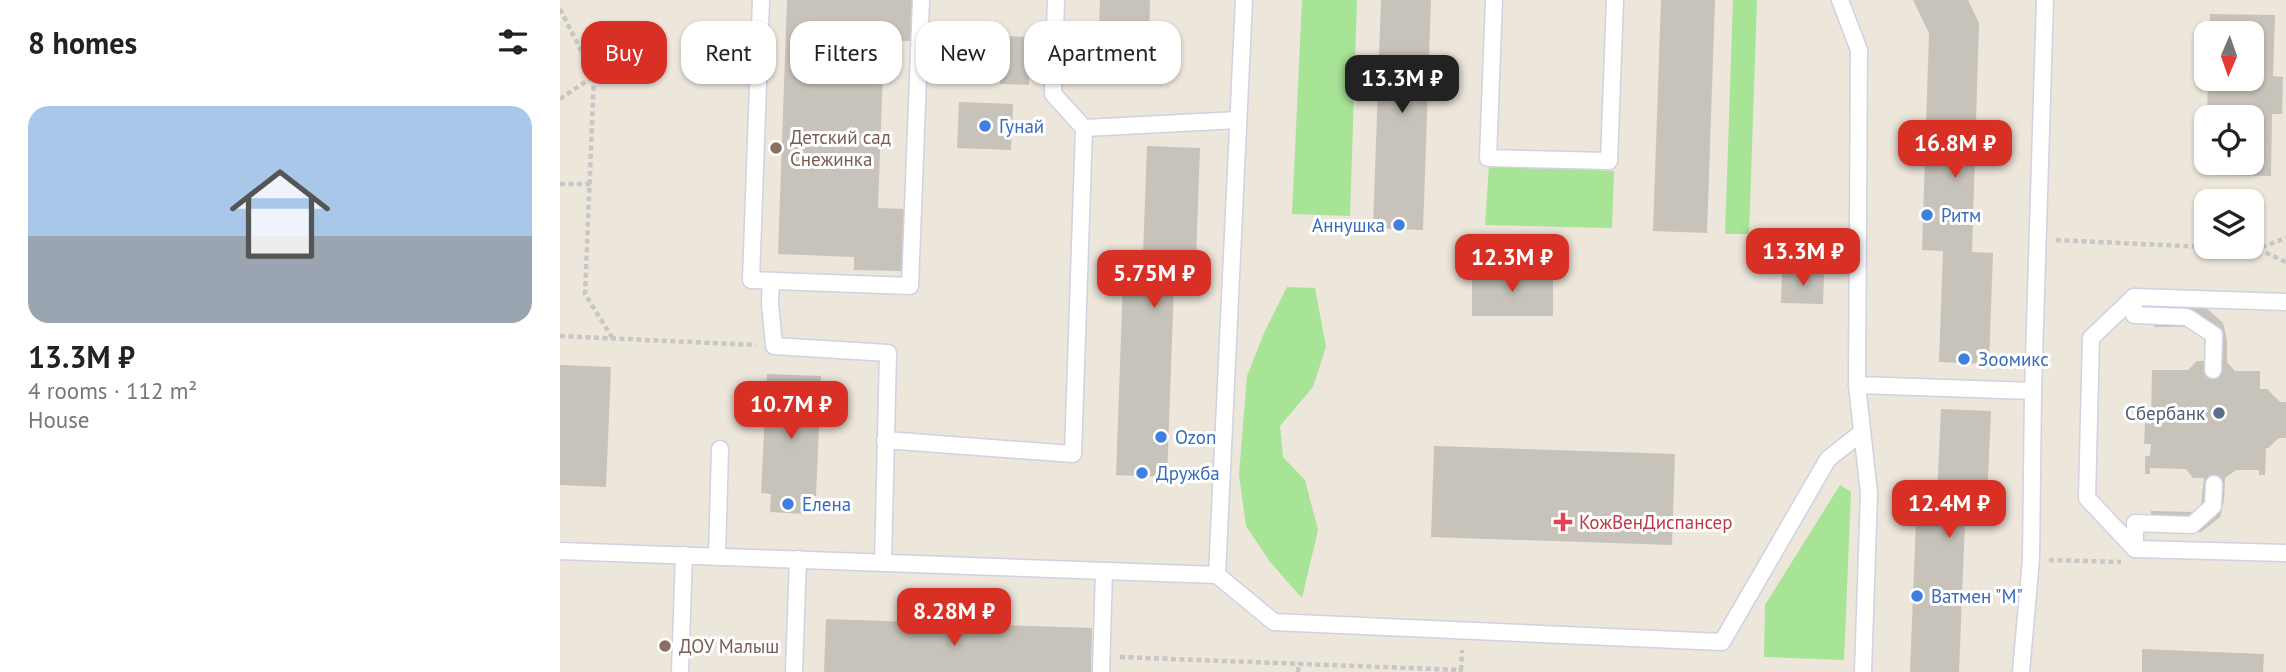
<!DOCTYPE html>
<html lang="en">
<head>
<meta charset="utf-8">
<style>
  :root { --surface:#fff; --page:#f6f6f6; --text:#222; --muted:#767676; --accent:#d93025 }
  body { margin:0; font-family:"PT Sans",sans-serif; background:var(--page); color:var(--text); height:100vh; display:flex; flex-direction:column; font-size:26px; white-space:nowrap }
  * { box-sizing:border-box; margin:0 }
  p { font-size:23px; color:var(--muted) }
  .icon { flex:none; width:38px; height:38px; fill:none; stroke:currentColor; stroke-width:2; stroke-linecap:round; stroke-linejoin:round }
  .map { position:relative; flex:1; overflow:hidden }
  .panel { display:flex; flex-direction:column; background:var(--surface); width:560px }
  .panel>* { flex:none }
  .hud { position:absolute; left:21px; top:21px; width:665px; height:63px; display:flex; gap:14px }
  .needle { width:46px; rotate:182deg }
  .controls { position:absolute; left:1634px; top:21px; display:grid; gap:14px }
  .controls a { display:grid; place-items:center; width:70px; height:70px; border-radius:14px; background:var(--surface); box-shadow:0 2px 5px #0004; font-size:35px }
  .price { position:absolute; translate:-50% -60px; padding:0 16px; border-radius:14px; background:var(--accent); color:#fff; font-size:23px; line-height:46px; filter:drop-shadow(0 2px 4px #0008) }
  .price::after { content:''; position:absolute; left:50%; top:42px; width:21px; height:16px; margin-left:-10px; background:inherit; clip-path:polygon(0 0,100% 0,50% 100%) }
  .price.current { background:#222; color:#fff }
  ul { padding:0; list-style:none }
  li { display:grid; align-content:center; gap:14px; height:371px; padding:0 28px }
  li span { display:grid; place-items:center; height:217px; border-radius:21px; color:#555 }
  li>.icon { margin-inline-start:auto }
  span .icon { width:126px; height:126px; fill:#fffc; stroke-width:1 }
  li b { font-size:30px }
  h2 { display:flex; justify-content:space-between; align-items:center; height:84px; padding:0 28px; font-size:30px }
  .tag { padding:0 24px; border-radius:21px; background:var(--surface); box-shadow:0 2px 5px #0004; font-size:24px; line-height:63px }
  .tag.current { background:var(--accent); color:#fff }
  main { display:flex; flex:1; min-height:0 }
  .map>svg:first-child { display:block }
  .green { fill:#a7e496 }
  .building { fill:#c7c3ba }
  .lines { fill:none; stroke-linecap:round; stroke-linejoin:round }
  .lane-casing { stroke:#d0d1e3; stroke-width:19 }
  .path { stroke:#c7c7c7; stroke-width:4.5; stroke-dasharray:5 3.5; stroke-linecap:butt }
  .lane { stroke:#fff; stroke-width:16 }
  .shop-dot { fill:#3f7fe0; stroke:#fff; stroke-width:2.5 }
  .education-dot { fill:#8d6e63; stroke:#fff; stroke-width:2.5 }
  .service-dot { fill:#5c6f8a; stroke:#fff; stroke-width:2.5 }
  .health-dot { fill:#e0444e; stroke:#fff; stroke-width:2.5 }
  .labels { text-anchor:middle; stroke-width:6; stroke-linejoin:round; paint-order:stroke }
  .shop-label { font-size:19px; fill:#366cbe; stroke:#fff; text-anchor:start }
  .education-label { font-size:19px; fill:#785e54; stroke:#fff; text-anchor:start }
  .service-label { font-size:19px; fill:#4e5e75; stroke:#fff; text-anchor:end }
  .health-label { font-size:19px; fill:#be3a42; stroke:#fff; text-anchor:start }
</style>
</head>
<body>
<main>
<section class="panel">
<h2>8 homes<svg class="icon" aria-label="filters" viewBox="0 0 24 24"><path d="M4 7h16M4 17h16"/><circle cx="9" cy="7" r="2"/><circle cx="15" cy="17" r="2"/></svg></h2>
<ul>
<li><span style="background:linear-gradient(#a9c7e8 60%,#9aa5b1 0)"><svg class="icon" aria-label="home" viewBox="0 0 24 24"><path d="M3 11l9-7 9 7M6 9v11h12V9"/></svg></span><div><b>13.3M ₽</b><p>4 rooms · 112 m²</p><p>House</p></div></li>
</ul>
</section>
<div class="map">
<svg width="1726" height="672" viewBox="0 0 1726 672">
  <rect width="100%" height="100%" fill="#ece6db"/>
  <g class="green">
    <polygon points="742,0 797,0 790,216 732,214"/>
    <polygon points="1173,0 1197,0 1189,234 1165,234"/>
    <polygon points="929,165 1054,171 1052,228 925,225"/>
    <polygon points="727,287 755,288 766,347 753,387 720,426 723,457 745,480 758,530 742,598 710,562 686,526 679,475 687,376 704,333"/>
    <polygon points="1280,485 1291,492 1284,660 1204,657 1205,605"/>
  </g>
  <g class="building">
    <polygon points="227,0 354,0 352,41 324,40 318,208 346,209 344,271 294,270 294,257 218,254"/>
    <polygon points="540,0 590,0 588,79 537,77"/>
    <polygon points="821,0 871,0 863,230 813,228"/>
    <polygon points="1101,0 1155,0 1147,233 1093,231"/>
    <polygon points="1353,0 1408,0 1419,23 1412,252 1433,253 1429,364 1379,362 1383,251 1362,250 1369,33"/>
    <polygon points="1650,14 1715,15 1713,76 1723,77 1722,114 1712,114 1711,176 1646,175 1646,163 1692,163 1692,117 1647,117 1648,79 1692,79 1692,33 1649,33"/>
    <polygon points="441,36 470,37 469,85 440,84"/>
    <polygon points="399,102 453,104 451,150 397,148"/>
    <polygon points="587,146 640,148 636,259 615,258 607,477 556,475 564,254 583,255"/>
    <polygon points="912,271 993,272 993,316 912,316"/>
    <polygon points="1222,273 1264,274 1263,304 1221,303"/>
    <polygon points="1594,306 1645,307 1663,323 1667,340 1667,362 1675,371 1700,371 1700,389 1707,389 1720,402 1726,402 1726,438 1719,438 1708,448 1706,448 1705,475 1699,475 1699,470 1676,470 1665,478 1664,501 1660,517 1641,532 1590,531 1591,511 1633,512 1641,505 1644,478 1633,478 1626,469 1590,468 1590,474 1585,474 1585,456 1590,456 1591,444 1584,444 1585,423 1591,424 1592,370 1628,370 1637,361 1646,361 1644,334 1637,327 1594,327"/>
    <polygon points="0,365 51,367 46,487 0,485"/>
    <polygon points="207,374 261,376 256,496 245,495 244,514 210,512 211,494 201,493"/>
    <polygon points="1381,409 1431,411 1426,522 1405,521 1399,672 1350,672 1356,519 1376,520"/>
    <polygon points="874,446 1115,454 1112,545 871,537"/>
    <polygon points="266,619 532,628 531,672 264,672"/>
    <polygon points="1582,649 1704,654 1703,672 1582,672"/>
  </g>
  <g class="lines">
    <g class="lane-casing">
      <g id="lane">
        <polyline points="201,0 191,280 350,286 361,0"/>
        <polyline points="934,0 928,158 1049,161 1055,0"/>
        <polyline points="1280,0 1299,50 1297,385 1473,391"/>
        <polyline points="524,128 678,120"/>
        <polyline points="211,281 210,303 214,346 328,353 323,563"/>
        <polyline points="1574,297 1574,315 1627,317 1654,335 1653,370"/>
        <polyline points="1726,302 1574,297 1531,338 1527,498 1575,549 1726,553"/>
        <polyline points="1297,385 1309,493 1303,672"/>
        <polyline points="325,440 513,454 524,128 493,94 496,0"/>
        <polyline points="1575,549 1575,523 1632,525 1653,506 1654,484"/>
        <polyline points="0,551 657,575 714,622 1162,642 1268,459 1301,433"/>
        <polyline points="157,557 160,449"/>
        <polyline points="657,575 684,0"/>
        <polyline points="120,672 124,555"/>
        <polyline points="234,672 238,559"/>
        <polyline points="541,672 544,571"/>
        <polyline points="1461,672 1471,559 1473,391 1485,0"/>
      </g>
    </g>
    <g class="path">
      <polyline points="0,9 34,76 25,294 53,339"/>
      <polyline points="0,99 34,76"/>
      <polyline points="0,184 30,184"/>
      <polyline points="1496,240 1647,247"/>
      <polyline points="1651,247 1697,249 1726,238"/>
      <polyline points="1698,249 1726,262"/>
      <polyline points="0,336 196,345"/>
      <polyline points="1489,560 1561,562"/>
      <polyline points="560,657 901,670 901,672"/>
      <polyline points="901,670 902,650"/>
      <polyline points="738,672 739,663"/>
    </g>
    <use href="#lane" class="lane"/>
  </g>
  <g class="shop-dot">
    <circle cx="425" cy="126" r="7"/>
    <circle cx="1367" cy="215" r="7"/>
    <circle cx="839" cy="225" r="7"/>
    <circle cx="1404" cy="359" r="7"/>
    <circle cx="601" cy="437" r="7"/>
    <circle cx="582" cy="473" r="7"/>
    <circle cx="228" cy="504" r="7"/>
    <circle cx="1357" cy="596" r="7"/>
  </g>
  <g class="education-dot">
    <circle cx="216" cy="148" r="7"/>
    <circle cx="105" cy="646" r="7"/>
  </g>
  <circle class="service-dot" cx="1659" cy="413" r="7"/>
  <path class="health-dot" d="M999.5 511.5h7v7h7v7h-7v7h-7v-7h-7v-7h7z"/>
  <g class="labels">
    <g class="shop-label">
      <text x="439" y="133">Гунай</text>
      <text x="1381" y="222">Ритм</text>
      <text x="825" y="232" text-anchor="end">Аннушка</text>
      <text x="1418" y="366">Зоомикс</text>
      <text x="615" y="444">Ozon</text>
      <text x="596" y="480">Дружба</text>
      <text x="242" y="511">Елена</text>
      <text x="1371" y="603">Ватмен "М"</text>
    </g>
    <g class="education-label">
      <text x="230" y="144">Детский сад<tspan x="230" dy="22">Снежинка</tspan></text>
      <text x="119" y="653">ДОУ Малыш</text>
    </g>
    <g class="service-label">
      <text x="1645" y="420">Сбербанк</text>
    </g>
    <g class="health-label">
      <text x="1019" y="529">КожВенДиспансер</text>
    </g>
  </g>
</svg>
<div class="controls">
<a><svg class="needle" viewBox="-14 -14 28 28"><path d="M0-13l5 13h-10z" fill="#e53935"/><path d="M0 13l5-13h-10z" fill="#767676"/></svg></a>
<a><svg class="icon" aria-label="locate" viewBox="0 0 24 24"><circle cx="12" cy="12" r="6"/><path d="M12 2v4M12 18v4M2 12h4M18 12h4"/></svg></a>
<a><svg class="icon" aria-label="layers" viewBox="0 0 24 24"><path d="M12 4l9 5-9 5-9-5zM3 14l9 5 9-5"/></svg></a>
</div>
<b class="price current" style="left:842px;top:115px">13.3M ₽</b>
<b class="price" style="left:1395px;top:180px">16.8M ₽</b>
<b class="price" style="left:1243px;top:288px">13.3M ₽</b>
<b class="price" style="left:952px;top:294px">12.3M ₽</b>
<b class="price" style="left:594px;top:310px">5.75M ₽</b>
<b class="price" style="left:231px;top:441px">10.7M ₽</b>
<b class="price" style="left:1389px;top:540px">12.4M ₽</b>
<b class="price" style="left:394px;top:648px">8.28M ₽</b>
<div class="hud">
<a class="tag current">Buy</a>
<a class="tag">Rent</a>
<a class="tag">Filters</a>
<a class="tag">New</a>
<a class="tag">Apartment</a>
</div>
</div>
</main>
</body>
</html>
